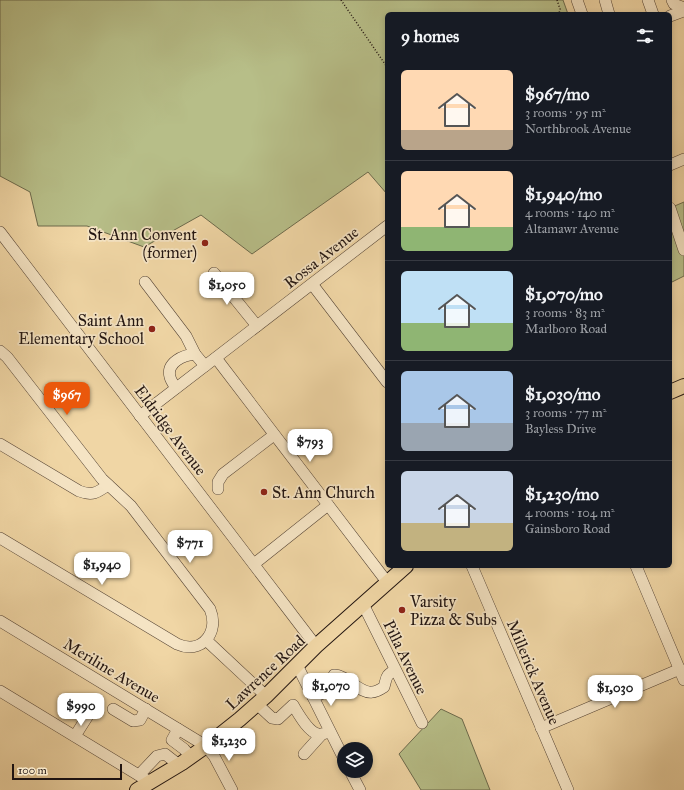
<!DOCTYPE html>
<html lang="en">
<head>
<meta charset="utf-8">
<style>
  :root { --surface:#171b24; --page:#20242c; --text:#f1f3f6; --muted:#9ea1a6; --line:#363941; --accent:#ea580c }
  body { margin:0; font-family:"IM FELL Great Primer",serif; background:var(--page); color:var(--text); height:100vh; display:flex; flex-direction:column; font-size:15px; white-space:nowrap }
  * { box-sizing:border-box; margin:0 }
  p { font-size:13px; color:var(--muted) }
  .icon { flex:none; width:22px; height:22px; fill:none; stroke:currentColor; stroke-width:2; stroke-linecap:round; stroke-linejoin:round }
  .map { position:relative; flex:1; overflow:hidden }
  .details { position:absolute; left:385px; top:12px; width:287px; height:556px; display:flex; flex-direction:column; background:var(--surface); border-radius:6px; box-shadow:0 2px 6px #0003 }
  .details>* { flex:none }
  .fabs { position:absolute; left:337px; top:742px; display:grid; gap:8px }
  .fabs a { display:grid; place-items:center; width:36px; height:36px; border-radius:50%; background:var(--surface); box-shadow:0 2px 6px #0003; font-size:20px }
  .scale { position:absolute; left:12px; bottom:10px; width:110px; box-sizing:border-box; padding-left:4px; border:2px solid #221511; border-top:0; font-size:11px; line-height:14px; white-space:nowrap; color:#221511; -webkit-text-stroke:3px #f5e4c4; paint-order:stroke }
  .price { position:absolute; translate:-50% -34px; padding:0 9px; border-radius:8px; background:#fff; color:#222; font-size:13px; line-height:26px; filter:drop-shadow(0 1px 2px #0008) }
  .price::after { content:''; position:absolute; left:50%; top:24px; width:12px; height:9px; margin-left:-6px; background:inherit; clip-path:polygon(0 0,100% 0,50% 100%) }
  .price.selected { background:var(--accent); color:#fff }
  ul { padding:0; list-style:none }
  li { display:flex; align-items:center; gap:12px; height:100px; padding:0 16px }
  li+li { border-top:1px solid var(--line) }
  li span { display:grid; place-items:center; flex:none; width:112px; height:80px; border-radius:6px; color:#555 }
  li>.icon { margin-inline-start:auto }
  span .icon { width:48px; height:48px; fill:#fffc; stroke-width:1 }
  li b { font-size:17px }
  h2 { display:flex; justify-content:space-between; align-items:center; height:48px; padding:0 16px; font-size:17px }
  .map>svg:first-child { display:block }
  .green { fill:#b7be88; stroke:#6c6a4c }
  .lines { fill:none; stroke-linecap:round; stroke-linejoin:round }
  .minor-casing { stroke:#564536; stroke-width:12 }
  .major-casing { stroke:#221511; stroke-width:16 }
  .path { stroke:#221511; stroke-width:1.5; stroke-dasharray:1 2; stroke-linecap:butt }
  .minor { stroke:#f5e4c4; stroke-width:11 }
  .major { stroke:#f0d6a5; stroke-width:14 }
  .poi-dot { fill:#8f2418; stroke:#f5e4c4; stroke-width:1.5 }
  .labels { text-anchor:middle; stroke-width:3.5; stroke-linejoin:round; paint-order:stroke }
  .poi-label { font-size:16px; fill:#221511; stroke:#f5e4c4; text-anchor:end }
  .street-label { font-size:16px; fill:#221511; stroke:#f5e4c4 }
</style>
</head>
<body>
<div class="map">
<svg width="684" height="790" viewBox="0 0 684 790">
  <rect width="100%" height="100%" fill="#f0d6a5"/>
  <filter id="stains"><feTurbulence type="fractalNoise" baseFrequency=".005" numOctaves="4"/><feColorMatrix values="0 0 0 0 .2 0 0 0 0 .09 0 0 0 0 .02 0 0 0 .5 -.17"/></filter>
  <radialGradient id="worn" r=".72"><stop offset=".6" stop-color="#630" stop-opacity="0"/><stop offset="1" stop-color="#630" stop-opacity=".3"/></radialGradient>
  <g class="green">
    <polygon points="0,0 563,0 568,14 387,14 387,194 368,172 252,254 201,215 144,247 87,226 38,226 30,192 0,176"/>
    <polygon points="684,202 684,276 670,283 670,208"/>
    <polygon points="441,709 462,719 490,790 421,790 399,754"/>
  </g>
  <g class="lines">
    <g class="minor-casing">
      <g id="minor">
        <polyline points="577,0 582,14"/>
        <polyline points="605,0 609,14"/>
        <polyline points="648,0 653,14"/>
        <polyline points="672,0 674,4 684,8"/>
        <polyline points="670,16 684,11"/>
        <polyline points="670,165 684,159"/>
        <polyline points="670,208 684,250"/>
        <polyline points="0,232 316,646"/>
        <polyline points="214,273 257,326"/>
        <polyline points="145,282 186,336 195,354 205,366"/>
        <polyline points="312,284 387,382"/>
        <path d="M0,351l7,6 95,122 29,27 79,103c10,24 -9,46 -33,35l-177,-106"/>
        <polyline points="216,358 387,582"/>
        <path d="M176,388c-2,-3 -5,-7 -6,-11 -4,-15 14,-22 25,-23"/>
        <polyline points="140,416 387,226"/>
        <path d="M0,444l79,47c13,5 18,2 29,-6"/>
        <polyline points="218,489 218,482 223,474 274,435"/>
        <polyline points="254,564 328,505"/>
        <polyline points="472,566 568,790"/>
        <polyline points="636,566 684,680"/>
        <polyline points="363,604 422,723"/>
        <polyline points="0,621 206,746 214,756 232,790"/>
        <polyline points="206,640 266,696"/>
        <polyline points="297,665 344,759"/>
        <polyline points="0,691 150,782"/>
        <path d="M313,697c6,-3 18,-5 20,-13 0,-4 -1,-5 1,-9 13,0 26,19 38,17 4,0 9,-3 12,-5 3,-10 1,-11 11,-17"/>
        <path d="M257,704l15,14 6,1 15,-14c5,8 15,27 25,29 4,1 8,-1 12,-2"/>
        <polyline points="113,709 133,721 140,720 146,709"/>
        <polyline points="541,728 680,669"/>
        <polyline points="178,729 172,740 184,749 191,757"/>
        <polyline points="75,736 89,714"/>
        <polyline points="304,754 322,734"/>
        <polyline points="350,771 360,790"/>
        <polyline points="139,775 157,756 165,754 179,765"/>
      </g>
    </g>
    <g class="major-casing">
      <g id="major">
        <polyline points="670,392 684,386"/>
        <polyline points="137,790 182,763 206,746 240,719 266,696 316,646 406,566"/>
      </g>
    </g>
    <g class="path">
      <polyline points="341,0 387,67"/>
      <polyline points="557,0 560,9 559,14"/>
    </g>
    <use href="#minor" class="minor"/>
    <use href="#major" class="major"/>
  </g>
  <g class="poi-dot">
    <circle cx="205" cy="243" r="4"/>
    <circle cx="152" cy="329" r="4"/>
    <circle cx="264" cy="492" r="4"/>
    <circle cx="402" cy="610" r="4"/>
  </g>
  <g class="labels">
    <g class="poi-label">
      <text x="197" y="240">St. Ann Convent<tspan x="197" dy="18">(former)</tspan></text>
      <text x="144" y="326">Saint Ann<tspan x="144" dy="18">Elementary School</tspan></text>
      <text x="272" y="498" text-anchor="start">St. Ann Church</text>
      <text x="410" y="607" text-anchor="start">Varsity<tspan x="410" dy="18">Pizza &amp; Subs</tspan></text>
    </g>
    <g class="street-label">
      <text transform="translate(321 257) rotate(-38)" y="6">Rossa Avenue</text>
      <text transform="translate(171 430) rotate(53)" y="6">Eldridge Avenue</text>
      <text transform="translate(406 657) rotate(64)" y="6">Pilla Avenue</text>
      <text transform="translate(112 670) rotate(31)" y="6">Meriline Avenue</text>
      <text transform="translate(265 672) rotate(-43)" y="6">Lawrence Road</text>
      <text transform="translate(534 672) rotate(67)" y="6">Millerick Avenue</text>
    </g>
  </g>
  <rect width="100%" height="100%" filter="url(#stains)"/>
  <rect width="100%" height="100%" fill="url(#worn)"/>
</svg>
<div class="fabs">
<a><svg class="icon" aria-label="layers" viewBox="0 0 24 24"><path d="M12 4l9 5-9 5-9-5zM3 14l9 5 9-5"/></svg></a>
</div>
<div class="scale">100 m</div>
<b class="price" style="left:227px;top:306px">$1,050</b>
<b class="price selected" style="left:67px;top:416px">$967</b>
<b class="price" style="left:310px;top:463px">$793</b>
<b class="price" style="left:190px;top:564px">$771</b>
<b class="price" style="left:102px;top:586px">$1,940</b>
<b class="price" style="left:331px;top:707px">$1,070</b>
<b class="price" style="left:615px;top:709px">$1,030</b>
<b class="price" style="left:81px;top:727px">$990</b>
<b class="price" style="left:229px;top:762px">$1,230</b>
<section class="details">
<h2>9 homes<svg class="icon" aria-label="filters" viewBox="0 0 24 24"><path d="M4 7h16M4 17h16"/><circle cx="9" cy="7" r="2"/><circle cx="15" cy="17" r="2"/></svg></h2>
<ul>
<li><span style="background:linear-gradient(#ffd9b3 75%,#b9a48a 0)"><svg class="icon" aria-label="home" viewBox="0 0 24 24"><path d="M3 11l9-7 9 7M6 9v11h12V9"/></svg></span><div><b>$967/mo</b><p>3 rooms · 95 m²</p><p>Northbrook Avenue</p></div></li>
<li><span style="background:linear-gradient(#ffd9b3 70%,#8fb573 0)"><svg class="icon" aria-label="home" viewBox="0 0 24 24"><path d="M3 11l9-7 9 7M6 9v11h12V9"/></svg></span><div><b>$1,940/mo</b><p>4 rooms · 140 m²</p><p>Altamawr Avenue</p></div></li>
<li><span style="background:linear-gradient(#bfe0f5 65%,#8fb573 0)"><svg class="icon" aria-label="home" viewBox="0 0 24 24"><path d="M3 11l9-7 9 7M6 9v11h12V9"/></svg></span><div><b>$1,070/mo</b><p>3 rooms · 83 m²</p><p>Marlboro Road</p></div></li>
<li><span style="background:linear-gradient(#a9c7e8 65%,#9aa5b1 0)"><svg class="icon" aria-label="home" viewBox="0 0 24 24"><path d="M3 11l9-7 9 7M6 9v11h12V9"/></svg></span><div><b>$1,030/mo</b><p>3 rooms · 77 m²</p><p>Bayless Drive</p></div></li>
<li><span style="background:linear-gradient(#c9d6e8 65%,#c2b280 0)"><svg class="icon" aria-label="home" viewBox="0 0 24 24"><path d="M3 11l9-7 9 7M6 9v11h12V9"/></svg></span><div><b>$1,230/mo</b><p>4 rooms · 104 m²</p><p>Gainsboro Road</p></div></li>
</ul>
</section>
</div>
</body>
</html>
